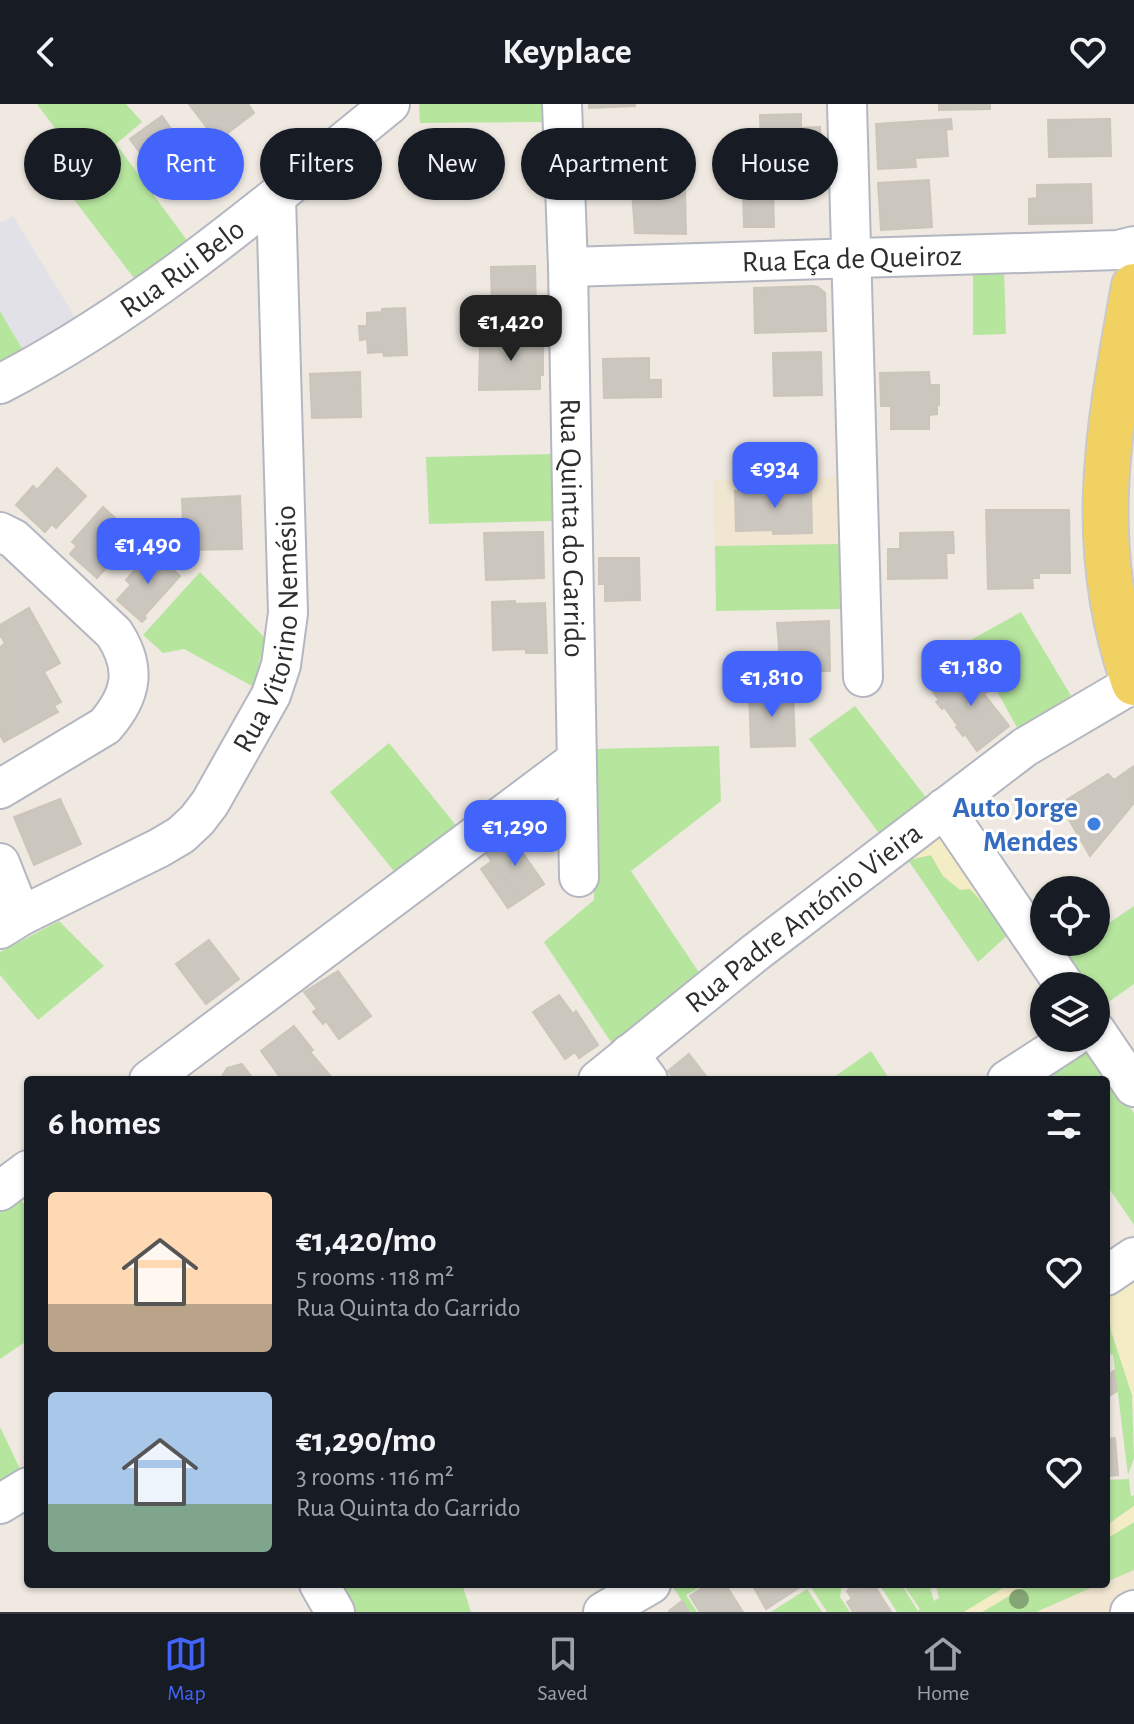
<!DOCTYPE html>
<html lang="en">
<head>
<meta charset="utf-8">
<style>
  :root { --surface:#171b24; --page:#20242c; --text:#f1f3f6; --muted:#9ea1a6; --line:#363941; --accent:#4264fb }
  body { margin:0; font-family:"Alegreya Sans",sans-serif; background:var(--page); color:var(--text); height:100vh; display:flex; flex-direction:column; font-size:30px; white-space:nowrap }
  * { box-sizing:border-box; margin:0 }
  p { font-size:26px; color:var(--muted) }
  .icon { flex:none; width:44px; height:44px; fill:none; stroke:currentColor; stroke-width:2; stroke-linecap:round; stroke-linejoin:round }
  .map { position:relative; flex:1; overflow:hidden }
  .sheet { position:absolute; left:24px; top:972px; width:1086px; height:512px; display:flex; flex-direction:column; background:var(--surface); border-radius:8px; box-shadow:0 2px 6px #0004 }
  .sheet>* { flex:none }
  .banner { position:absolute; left:24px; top:24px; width:1086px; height:72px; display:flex; gap:16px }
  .tools { position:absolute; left:1030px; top:772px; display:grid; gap:16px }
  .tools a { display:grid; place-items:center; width:80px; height:80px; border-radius:50%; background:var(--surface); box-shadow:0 2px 6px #0004; font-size:40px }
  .price { position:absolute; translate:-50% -68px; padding:0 18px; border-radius:16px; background:var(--accent); color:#fff; font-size:26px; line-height:52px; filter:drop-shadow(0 2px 4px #0008) }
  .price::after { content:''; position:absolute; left:50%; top:48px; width:24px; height:18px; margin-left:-12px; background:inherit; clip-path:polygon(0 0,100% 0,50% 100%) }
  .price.on { background:#222; color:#fff }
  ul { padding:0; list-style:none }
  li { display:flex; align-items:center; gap:24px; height:200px; padding:0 24px }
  li span { display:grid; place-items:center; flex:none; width:224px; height:160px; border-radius:8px; color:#555 }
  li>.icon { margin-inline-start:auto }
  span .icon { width:96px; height:96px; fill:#fffc; stroke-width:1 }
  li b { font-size:34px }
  h2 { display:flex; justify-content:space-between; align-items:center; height:96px; padding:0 24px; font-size:34px }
  .pill { padding:0 28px; border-radius:36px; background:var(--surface); box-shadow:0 2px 6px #0004; font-size:28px; line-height:72px }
  .pill.on { background:var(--accent); color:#fff }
  header { display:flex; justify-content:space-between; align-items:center; height:104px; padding:0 24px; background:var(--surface); font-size:36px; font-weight:700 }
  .tabs { display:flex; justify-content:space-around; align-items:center; height:112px; border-top:2px solid var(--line); background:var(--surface); font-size:22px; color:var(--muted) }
  .tabs a { display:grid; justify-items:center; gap:4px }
  .tabs .on { color:var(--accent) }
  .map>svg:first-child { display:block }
  .industrial { fill:#e3e1e8 }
  .education { fill:#f0e6d1 }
  .green { fill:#b6e59e }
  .sand { fill:#f3ecc5 }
  .building { fill:#cbc7bf; stroke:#cbc5ba; stroke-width:2 }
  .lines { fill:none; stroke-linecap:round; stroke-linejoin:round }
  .minor-casing { stroke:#b4b7c1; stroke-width:42 }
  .major-casing { stroke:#c9c9c9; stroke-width:48 }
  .minor { stroke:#fff; stroke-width:38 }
  .major { stroke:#f2d163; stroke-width:44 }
  .tree { fill:#84a574 }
  .shop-dot { fill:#3f7fe0; stroke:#fff; stroke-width:3 }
  .labels { text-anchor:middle; stroke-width:6; stroke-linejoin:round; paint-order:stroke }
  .street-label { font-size:30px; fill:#2e2e2e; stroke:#fff }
  .shop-label { font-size:30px; font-weight:bold; fill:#366cbe; stroke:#fff; text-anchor:end }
</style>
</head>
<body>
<header><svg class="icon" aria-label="back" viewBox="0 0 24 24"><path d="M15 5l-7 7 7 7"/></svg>Keyplace<svg class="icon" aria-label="heart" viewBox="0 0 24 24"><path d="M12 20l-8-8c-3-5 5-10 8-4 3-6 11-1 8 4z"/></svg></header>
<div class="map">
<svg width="1134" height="1508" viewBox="0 0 1134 1508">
  <rect width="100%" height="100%" fill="#efe9e1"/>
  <polygon class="industrial" points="13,112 78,218 24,248 0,207 0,119"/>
  <g class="education">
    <polygon points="838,373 840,440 715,442 713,376"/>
    <polygon points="1134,1418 1134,1508 982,1508 1029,1480 1106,1480 1106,1435"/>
  </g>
  <g class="green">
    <polygon points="37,0 126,0 142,18 116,40 189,139 137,178 62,80 84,63"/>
    <polygon points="419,0 544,0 545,18 420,19"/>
    <polygon points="1004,165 1006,230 973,231 973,166"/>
    <polygon points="0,207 24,248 0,261"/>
    <polygon points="551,350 553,417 429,420 426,353"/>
    <polygon points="840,440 842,505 716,507 715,442"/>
    <polygon points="200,468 265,534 254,583 184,545 163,549 143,531"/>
    <polygon points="1021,508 1073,595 1019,627 969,537"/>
    <polygon points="855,602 928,696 881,732 809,635"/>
    <polygon points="389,639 459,725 397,771 330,688"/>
    <polygon points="719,642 721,697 631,767 700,870 613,941 544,838 594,796 592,645"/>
    <polygon points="931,751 943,772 970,784 984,800 996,808 1010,829 978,858 908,756"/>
    <polygon points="1134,802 1134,880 1100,904 1096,898 1096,882 1085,882 1063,850 1081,838 1096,838 1096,828"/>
    <polygon points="59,817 104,862 38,916 0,871 0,848"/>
    <polygon points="1089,943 1134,1009 1134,1121 1106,1080 1106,976 1038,976"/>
    <polygon points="871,947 890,976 830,976"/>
    <polygon points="20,1094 28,1106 28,1236 0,1255 0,1109"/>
    <polygon points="1106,1194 1109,1195 1111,1226 1132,1291 1134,1354 1128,1371 1113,1250 1106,1251"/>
    <polygon points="0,1323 20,1365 0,1378"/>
    <polygon points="1129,1375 1131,1393 1134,1391 1134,1402 1106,1422 1106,1376"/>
    <polygon points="1134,1418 1134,1466 1106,1478 1106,1435"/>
    <polygon points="336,1480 462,1480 471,1508 354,1508"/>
    <polygon points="677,1480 696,1480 698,1484 686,1491 697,1508 689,1508 673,1483"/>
    <polygon points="809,1480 842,1480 840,1493 850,1508 827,1508"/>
    <polygon points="879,1480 901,1480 918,1507 920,1505 903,1480 929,1480 934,1497 939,1494 935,1480 1010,1480 964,1508 897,1508"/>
    <polygon points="1029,1480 1100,1480 1036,1508 982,1508"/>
    <polygon points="807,1485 822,1508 771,1508"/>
  </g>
  <g class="sand">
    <polygon points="936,735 947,737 996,808 984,800 970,785 960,786 943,772 931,751 908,756"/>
    <polygon points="1134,1172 1134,1312 1132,1291 1111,1226 1106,1190"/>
    <polygon points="1134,1402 1134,1418 1106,1435 1106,1422"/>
    <polygon points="1010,1480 1029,1480 982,1508 964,1508"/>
  </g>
  <g class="building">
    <polygon points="189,0 248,0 254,9 217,37"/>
    <polygon points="589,0 635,0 635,2 589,4"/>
    <polygon points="939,0 990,0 990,5 939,6"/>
    <polygon points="801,10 801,24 820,23 822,65 767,66 766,42 761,42 760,11"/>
    <polygon points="162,12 188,48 156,71 130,35"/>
    <polygon points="951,15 952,25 946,26 948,52 915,54 916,63 878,65 876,20"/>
    <polygon points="1110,15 1111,52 1049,53 1048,16"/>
    <polygon points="929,76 932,123 881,126 878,79"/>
    <polygon points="1091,80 1092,119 1029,120 1029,95 1037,94 1037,81"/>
    <polygon points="685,85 686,130 635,129 632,86"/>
    <polygon points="773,87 774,123 744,123 743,88"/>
    <polygon points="535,162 536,205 492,206 491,163"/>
    <polygon points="813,182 818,183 825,189 826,227 755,229 754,184"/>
    <polygon points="405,204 407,251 384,252 383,248 368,249 367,235 360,236 359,222 367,222 367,209 382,208 382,205"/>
    <polygon points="543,231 543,271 540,271 540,285 479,286 480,240 486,240 486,232"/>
    <polygon points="821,248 822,291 774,292 773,249"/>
    <polygon points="649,254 649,276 661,276 661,293 604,294 603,255"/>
    <polygon points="360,268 361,313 312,314 310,270"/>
    <polygon points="929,268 930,281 939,281 939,301 937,301 937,310 929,311 929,325 891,325 891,302 881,302 880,269"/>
    <polygon points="57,364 86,392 56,424 52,420 45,428 16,401 33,382 37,386"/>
    <polygon points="811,381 812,429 773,430 773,426 736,427 735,387"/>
    <polygon points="240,392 242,445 184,446 182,395"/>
    <polygon points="103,403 135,432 97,474 70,450 77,442 72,438"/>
    <polygon points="986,406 1069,406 1070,469 1039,469 1039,474 1032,474 1033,484 988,485"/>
    <polygon points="543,428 544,474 486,476 484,429"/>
    <polygon points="953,428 954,449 946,449 947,474 888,475 888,445 900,445 900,429"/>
    <polygon points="152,447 180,472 144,512 146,514 142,518 117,496 131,481 126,476"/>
    <polygon points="599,454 639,454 640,496 605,497 605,480 599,480"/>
    <polygon points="515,497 515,500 545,499 547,549 526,549 526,545 493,546 492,498"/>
    <polygon points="29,504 60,559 44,568 61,598 54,602 58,608 4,638 0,631 0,544 5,539 0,531 0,521"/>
    <polygon points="829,517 830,567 781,568 777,519"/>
    <polygon points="964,564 969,571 976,566 991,585 984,590 1009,622 977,647 965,630 963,632 956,623 958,622 944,603 942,605 936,598 939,596 933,588"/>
    <polygon points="793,587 795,642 751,643 749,588"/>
    <polygon points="1134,662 1134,699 1090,752 1060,700 1108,670 1114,676"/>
    <polygon points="60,695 81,740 34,761 14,713"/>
    <polygon points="510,731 544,780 508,804 481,765 492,757 486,749"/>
    <polygon points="510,731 544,780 520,796 486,749"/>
    <polygon points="209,836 239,875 206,900 176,860"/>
    <polygon points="338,867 371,912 339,935 326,917 323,920 313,908 317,905 304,888"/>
    <polygon points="559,891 573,910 576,907 598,941 579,954 575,948 565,955 533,908"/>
    <polygon points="294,922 313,946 310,948 334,976 282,976 261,947"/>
    <polygon points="689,950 709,976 675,976 668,967"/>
    <polygon points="242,960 254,976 220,976 227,964"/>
    <polygon points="1114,1267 1117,1287 1106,1294 1106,1272"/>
    <polygon points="1115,1334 1118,1371 1106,1372 1106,1335"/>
    <polygon points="715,1480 725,1480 743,1508 700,1508 690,1492 707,1481 709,1484"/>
    <polygon points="752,1480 798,1480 800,1483 766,1505"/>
    <polygon points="857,1480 866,1480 869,1484 852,1495 847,1487"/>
    <polygon points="874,1481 891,1508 853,1508 847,1498"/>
    <polygon points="682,1497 689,1508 669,1508 669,1507"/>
  </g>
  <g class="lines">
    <g class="minor-casing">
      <g id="minor">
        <path id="s1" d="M562,0l6,163 11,610"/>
        <polyline points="847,0 863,573"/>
        <path id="s2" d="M568,163l550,-17 16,-4"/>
        <path id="s3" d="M0,280c143,-74 266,-179 390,-280"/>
        <path d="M0,428l14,7 100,94c23,35 18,62 -9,93l-105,63"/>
        <polyline points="944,704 1065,882"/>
        <polyline points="0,759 21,812"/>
        <path id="s4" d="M0,825l21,-13 138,-68 22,-13 16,-15 13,-17 61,-108 10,-30 7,-52 -12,-416"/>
        <polyline points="1096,927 1134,983"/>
        <polyline points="629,950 648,976"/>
        <polyline points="149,976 575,657"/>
        <path id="s5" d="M598,976l158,-128 269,-205 109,-64"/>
        <polyline points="1007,976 1072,934"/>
        <polyline points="0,1087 28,1066"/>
        <polyline points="1106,1172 1134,1153"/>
        <polyline points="0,1400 28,1383"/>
        <polyline points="319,1480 335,1508"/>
        <polyline points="603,1508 651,1480"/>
        <polyline points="1130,1508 1134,1506"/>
      </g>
    </g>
    <g class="major-casing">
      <path id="major" d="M1134,182c-25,139 -49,258 0,397"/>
    </g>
    <use href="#minor" class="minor"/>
    <use href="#major" class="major"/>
  </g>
  <circle class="tree" cx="1019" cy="1495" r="10"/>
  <circle class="shop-dot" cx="1094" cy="720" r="8"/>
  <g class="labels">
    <g class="street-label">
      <text dy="10" stroke="none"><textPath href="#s2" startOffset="284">Rua Eça de Queiroz</textPath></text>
      <text dy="10" stroke="none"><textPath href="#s3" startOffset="216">Rua Rui Belo</textPath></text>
      <text dy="10" stroke="none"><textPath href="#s1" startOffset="424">Rua Quinta do Garrido</textPath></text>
      <text dy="10" stroke="none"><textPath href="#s4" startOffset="436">Rua Vitorino Nemésio</textPath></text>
      <text dy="10" stroke="none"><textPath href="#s5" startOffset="262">Rua Padre António Vieira</textPath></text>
    </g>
    <g class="shop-label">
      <text x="1078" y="713">Auto Jorge<tspan x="1078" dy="34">Mendes</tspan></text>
    </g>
  </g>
</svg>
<div class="tools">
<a><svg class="icon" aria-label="locate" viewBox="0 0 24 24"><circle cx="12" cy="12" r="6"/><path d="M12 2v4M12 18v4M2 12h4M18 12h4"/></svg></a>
<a><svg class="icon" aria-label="layers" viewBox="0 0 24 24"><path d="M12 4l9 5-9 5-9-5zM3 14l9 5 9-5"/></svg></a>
</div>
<b class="price on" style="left:511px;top:259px">€1,420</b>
<b class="price" style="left:775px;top:406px">€934</b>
<b class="price" style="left:148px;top:482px">€1,490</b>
<b class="price" style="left:971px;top:604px">€1,180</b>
<b class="price" style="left:772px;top:615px">€1,810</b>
<b class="price" style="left:515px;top:764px">€1,290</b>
<div class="banner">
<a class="pill">Buy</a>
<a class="pill on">Rent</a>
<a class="pill">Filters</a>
<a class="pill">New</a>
<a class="pill">Apartment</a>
<a class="pill">House</a>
</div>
<section class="sheet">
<h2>6 homes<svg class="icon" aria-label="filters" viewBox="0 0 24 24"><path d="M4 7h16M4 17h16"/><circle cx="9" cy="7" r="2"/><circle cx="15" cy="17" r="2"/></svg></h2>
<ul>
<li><span style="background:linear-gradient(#ffd9b3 70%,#b9a48a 0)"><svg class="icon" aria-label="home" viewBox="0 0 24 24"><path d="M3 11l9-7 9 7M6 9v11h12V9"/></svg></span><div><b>€1,420/mo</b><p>5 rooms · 118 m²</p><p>Rua Quinta do Garrido</p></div><svg class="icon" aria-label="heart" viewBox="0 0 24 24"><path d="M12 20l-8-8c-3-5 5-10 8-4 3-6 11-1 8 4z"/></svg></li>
<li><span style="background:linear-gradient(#a9c7e8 70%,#7fa58c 0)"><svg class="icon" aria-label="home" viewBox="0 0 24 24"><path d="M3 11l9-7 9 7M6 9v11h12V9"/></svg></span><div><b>€1,290/mo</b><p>3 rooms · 116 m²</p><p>Rua Quinta do Garrido</p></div><svg class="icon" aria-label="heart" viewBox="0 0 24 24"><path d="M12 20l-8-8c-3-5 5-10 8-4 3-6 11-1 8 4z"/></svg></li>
</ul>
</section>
</div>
<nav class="tabs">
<a class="on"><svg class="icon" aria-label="map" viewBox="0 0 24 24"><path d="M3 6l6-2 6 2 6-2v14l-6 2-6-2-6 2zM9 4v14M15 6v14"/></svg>Map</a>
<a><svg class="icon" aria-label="saved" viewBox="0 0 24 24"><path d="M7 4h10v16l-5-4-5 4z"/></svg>Saved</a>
<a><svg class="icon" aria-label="home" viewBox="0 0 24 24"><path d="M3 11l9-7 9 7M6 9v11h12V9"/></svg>Home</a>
</nav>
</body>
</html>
